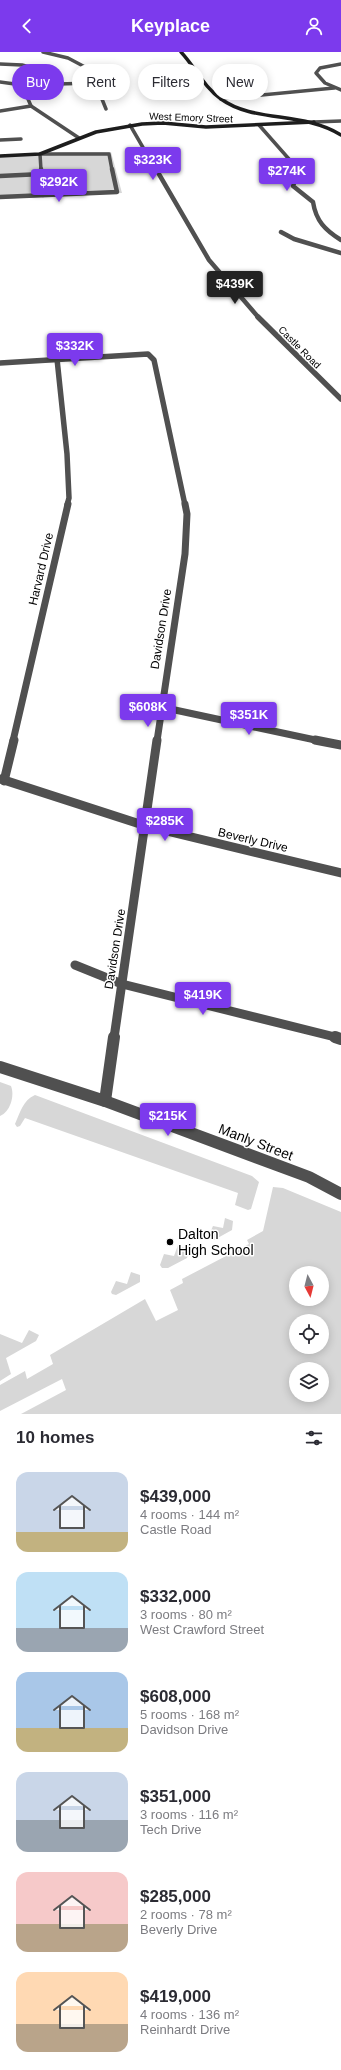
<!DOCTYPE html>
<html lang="en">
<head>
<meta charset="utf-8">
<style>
  :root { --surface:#fff; --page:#f2f2f3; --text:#2b2b33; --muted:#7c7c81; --accent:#7c3aed }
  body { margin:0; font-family:Arial,sans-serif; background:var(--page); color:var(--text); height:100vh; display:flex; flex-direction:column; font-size:15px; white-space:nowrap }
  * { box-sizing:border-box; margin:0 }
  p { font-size:13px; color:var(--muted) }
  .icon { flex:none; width:22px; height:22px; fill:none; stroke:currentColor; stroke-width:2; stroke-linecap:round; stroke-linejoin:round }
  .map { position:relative; height:1362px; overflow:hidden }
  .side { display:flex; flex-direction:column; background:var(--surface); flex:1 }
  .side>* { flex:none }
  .guide { position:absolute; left:12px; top:12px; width:317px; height:36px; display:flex; gap:8px }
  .needle { width:26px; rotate:173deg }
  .controls { position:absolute; left:289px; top:1214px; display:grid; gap:8px }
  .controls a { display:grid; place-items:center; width:40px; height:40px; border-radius:50%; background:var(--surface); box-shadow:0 2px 10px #0003; font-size:20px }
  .price { position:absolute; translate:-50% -34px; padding:0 9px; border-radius:4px; background:var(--accent); color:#fff; font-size:13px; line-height:26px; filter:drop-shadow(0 1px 2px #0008) }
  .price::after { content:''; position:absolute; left:50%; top:24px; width:12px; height:9px; margin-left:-6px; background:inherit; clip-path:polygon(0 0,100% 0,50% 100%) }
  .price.on { background:#222; color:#fff }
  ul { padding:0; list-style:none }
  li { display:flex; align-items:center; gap:12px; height:100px; padding:0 16px }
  li span { display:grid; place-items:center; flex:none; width:112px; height:80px; border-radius:12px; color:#555 }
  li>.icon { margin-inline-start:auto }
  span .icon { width:48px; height:48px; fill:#fffc; stroke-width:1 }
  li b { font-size:17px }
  h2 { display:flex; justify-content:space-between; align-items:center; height:48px; padding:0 16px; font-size:17px }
  .tag { padding:0 14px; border-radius:18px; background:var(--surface); box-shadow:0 2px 10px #0003; font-size:14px; line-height:36px }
  .tag.on { background:var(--accent); color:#fff }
  header { display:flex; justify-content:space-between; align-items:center; height:52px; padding:0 16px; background:var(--accent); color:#fff; font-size:18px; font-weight:600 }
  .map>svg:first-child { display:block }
  .green { fill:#d7d7d7; fill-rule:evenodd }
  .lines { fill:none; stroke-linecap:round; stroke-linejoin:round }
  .street-far5 { stroke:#505050; stroke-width:3.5 }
  .street-far4 { stroke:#505050; stroke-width:4.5 }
  .street-far3 { stroke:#505050; stroke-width:5.5 }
  .street-far2 { stroke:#505050; stroke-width:7 }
  .street-far1 { stroke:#505050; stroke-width:9 }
  .street { stroke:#505050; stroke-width:12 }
  .secondary { stroke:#1d1d1d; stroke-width:3.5 }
  .poi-dot { fill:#000; stroke:#fff; stroke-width:1.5 }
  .labels { text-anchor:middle; stroke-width:3; stroke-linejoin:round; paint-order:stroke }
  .far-street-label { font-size:10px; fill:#000; stroke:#fff }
  .street-label { font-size:12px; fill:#000; stroke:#fff }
  .near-street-label { font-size:14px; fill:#000; stroke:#fff }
  .near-poi-label { font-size:14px; fill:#000; stroke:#fff; text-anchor:start }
</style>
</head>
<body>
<header><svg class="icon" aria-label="back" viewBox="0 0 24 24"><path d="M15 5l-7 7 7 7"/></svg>Keyplace<svg class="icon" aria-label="person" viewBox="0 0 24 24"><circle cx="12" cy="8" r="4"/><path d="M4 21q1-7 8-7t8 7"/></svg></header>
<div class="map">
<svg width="341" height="1362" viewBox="0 0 341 1362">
  <rect width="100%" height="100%" fill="#fff"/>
  <g class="green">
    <polygon points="67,100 111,100 122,141 0,147 0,104"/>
    <path d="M0,1030l11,4c4,10 -1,26 -11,30z"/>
    <path d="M35,1043l217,81 7,6 -8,27 -3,1 -13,-5 3,-12 -213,-75 -5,8 -3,1 -2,-3c5,-11 8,-24 20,-29z"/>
    <path d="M273,1135l10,1 58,24v202h-320l45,-24 -4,-11 -62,32v-26l25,-14 2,8 26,-15 -3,-9 95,-56 11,22 22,-11 -8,-20 13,-7 -1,-4 67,-35 -2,-4 16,-9zM296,1221h26v26h-26zM296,1269h26v26h-26zM296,1317h26v26h-26z"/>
    <polygon points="225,1166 233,1169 232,1178 214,1188 210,1187 209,1183 213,1174 223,1176"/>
    <polygon points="178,1193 190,1198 187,1206 168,1216 162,1216 160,1213 164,1202 174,1204"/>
    <polygon points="131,1220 140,1223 140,1230 116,1243 112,1242 111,1240 116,1229 127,1232"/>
    <polygon points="29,1278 39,1283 36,1289 6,1306 11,1322 0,1329 0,1282 22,1291"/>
  </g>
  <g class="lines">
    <g class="street-far5">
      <polyline points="43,0 68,6 85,15 91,20 106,57"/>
      <polyline points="0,12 22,13 45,19"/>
      <polyline points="341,12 320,16 316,21 325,31 341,38"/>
      <polyline points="0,30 22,33 94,31"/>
      <polyline points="22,33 31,54 79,86"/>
      <polyline points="221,47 334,36"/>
      <polyline points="0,59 31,54"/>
      <polyline points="314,70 341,69"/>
      <polyline points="130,73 156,118"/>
      <polyline points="259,73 296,115 296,118"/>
      <polyline points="0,88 21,87"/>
      <polyline points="41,118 40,102 109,102 112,118"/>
    </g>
    <g class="street-far4">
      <polyline points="41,117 43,143"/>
      <polyline points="156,117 209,208 259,266"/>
      <path d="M296,117l1,6 -4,11 20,16c3,19 12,28 28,38"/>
      <polyline points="0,124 42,122"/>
      <polyline points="0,145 117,140 112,117"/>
      <polyline points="281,180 294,187 341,201"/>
    </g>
    <g class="street-far3">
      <polyline points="258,265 341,347"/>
      <polyline points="57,307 67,402 69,446 67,453"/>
      <polyline points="0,311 148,302 154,308 185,453"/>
    </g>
    <g class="street-far2">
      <polyline points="161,655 320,689"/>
      <polyline points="13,689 68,452"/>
      <polyline points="157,689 185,502 187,462 185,452"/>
    </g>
    <g class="street-far1">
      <polyline points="315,688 341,693"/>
      <polyline points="1,727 146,774 341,821"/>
      <polyline points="4,729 14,688"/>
      <polyline points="75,913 122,932 339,986"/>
      <polyline points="114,986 157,688"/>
    </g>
    <g class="street">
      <polyline points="335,985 341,987"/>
      <polyline points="0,1015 105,1049 309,1125 341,1142"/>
      <polyline points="105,1049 114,985"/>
    </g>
    <g class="secondary">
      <path d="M181,0c14,15 23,35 40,47 33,24 82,12 120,36"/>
      <polyline points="0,104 40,102 96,80 142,72 163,71 206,75 314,70"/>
    </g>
  </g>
  <circle class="poi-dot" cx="170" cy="1190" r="4"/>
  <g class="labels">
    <g class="far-street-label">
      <text transform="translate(191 65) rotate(2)" y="4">West Emory Street</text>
      <text transform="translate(300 295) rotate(45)" y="4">Castle Road</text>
    </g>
    <g class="street-label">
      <text transform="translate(41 517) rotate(-77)" y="4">Harvard Drive</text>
      <text transform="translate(161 577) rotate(-81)" y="4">Davidson Drive</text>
      <text transform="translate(253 788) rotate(13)" y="4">Beverly Drive</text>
      <text transform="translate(115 897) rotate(-81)" y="4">Davidson Drive</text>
    </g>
    <g class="near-street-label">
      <text transform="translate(256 1090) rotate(21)" y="5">Manly Street</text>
    </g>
    <g class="near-poi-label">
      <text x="178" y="1187">Dalton<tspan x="178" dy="16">High School</tspan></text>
    </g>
  </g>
</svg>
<div class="controls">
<a><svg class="needle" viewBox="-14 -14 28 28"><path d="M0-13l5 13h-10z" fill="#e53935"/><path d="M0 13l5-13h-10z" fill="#7c7c81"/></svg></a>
<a><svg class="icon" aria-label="locate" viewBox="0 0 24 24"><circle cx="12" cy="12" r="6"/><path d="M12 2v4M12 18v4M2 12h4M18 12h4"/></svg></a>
<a><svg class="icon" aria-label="layers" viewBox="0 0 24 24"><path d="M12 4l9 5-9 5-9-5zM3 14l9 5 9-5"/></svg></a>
</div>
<b class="price" style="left:153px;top:129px">$323K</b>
<b class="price" style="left:287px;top:140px">$274K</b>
<b class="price" style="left:59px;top:151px">$292K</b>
<b class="price on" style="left:235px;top:253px">$439K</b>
<b class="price" style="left:75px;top:315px">$332K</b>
<b class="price" style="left:148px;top:676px">$608K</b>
<b class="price" style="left:249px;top:684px">$351K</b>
<b class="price" style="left:165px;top:790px">$285K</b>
<b class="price" style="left:203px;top:964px">$419K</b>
<b class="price" style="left:168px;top:1085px">$215K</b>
<div class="guide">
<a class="tag on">Buy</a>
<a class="tag">Rent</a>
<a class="tag">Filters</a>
<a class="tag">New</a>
</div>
</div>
<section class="side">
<h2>10 homes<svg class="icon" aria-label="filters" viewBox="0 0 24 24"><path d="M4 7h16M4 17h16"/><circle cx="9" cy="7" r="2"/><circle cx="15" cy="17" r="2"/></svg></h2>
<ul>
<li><span style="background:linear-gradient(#c9d6e8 75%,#c2b280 0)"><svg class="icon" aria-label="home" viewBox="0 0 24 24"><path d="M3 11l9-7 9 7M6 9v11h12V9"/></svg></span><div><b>$439,000</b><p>4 rooms · 144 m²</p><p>Castle Road</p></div></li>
<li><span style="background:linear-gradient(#bfe0f5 70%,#9aa5b1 0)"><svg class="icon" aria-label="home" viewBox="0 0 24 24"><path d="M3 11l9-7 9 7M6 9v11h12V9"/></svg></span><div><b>$332,000</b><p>3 rooms · 80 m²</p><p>West Crawford Street</p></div></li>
<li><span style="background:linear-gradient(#a9c7e8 70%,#c2b280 0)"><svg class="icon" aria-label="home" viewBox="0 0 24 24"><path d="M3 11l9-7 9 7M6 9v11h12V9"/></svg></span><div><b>$608,000</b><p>5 rooms · 168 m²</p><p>Davidson Drive</p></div></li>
<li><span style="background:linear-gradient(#c9d6e8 60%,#9aa5b1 0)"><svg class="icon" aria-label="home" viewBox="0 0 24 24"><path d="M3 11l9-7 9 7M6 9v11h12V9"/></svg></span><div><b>$351,000</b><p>3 rooms · 116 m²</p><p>Tech Drive</p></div></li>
<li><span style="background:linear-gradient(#f6c9c9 65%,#b9a48a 0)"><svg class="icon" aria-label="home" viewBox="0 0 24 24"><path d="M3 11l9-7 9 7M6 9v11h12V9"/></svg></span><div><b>$285,000</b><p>2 rooms · 78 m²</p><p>Beverly Drive</p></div></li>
<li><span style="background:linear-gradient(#ffd9b3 65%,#b9a48a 0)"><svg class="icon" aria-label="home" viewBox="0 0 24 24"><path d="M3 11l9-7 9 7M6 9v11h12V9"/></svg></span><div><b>$419,000</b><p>4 rooms · 136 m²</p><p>Reinhardt Drive</p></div></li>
</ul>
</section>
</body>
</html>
